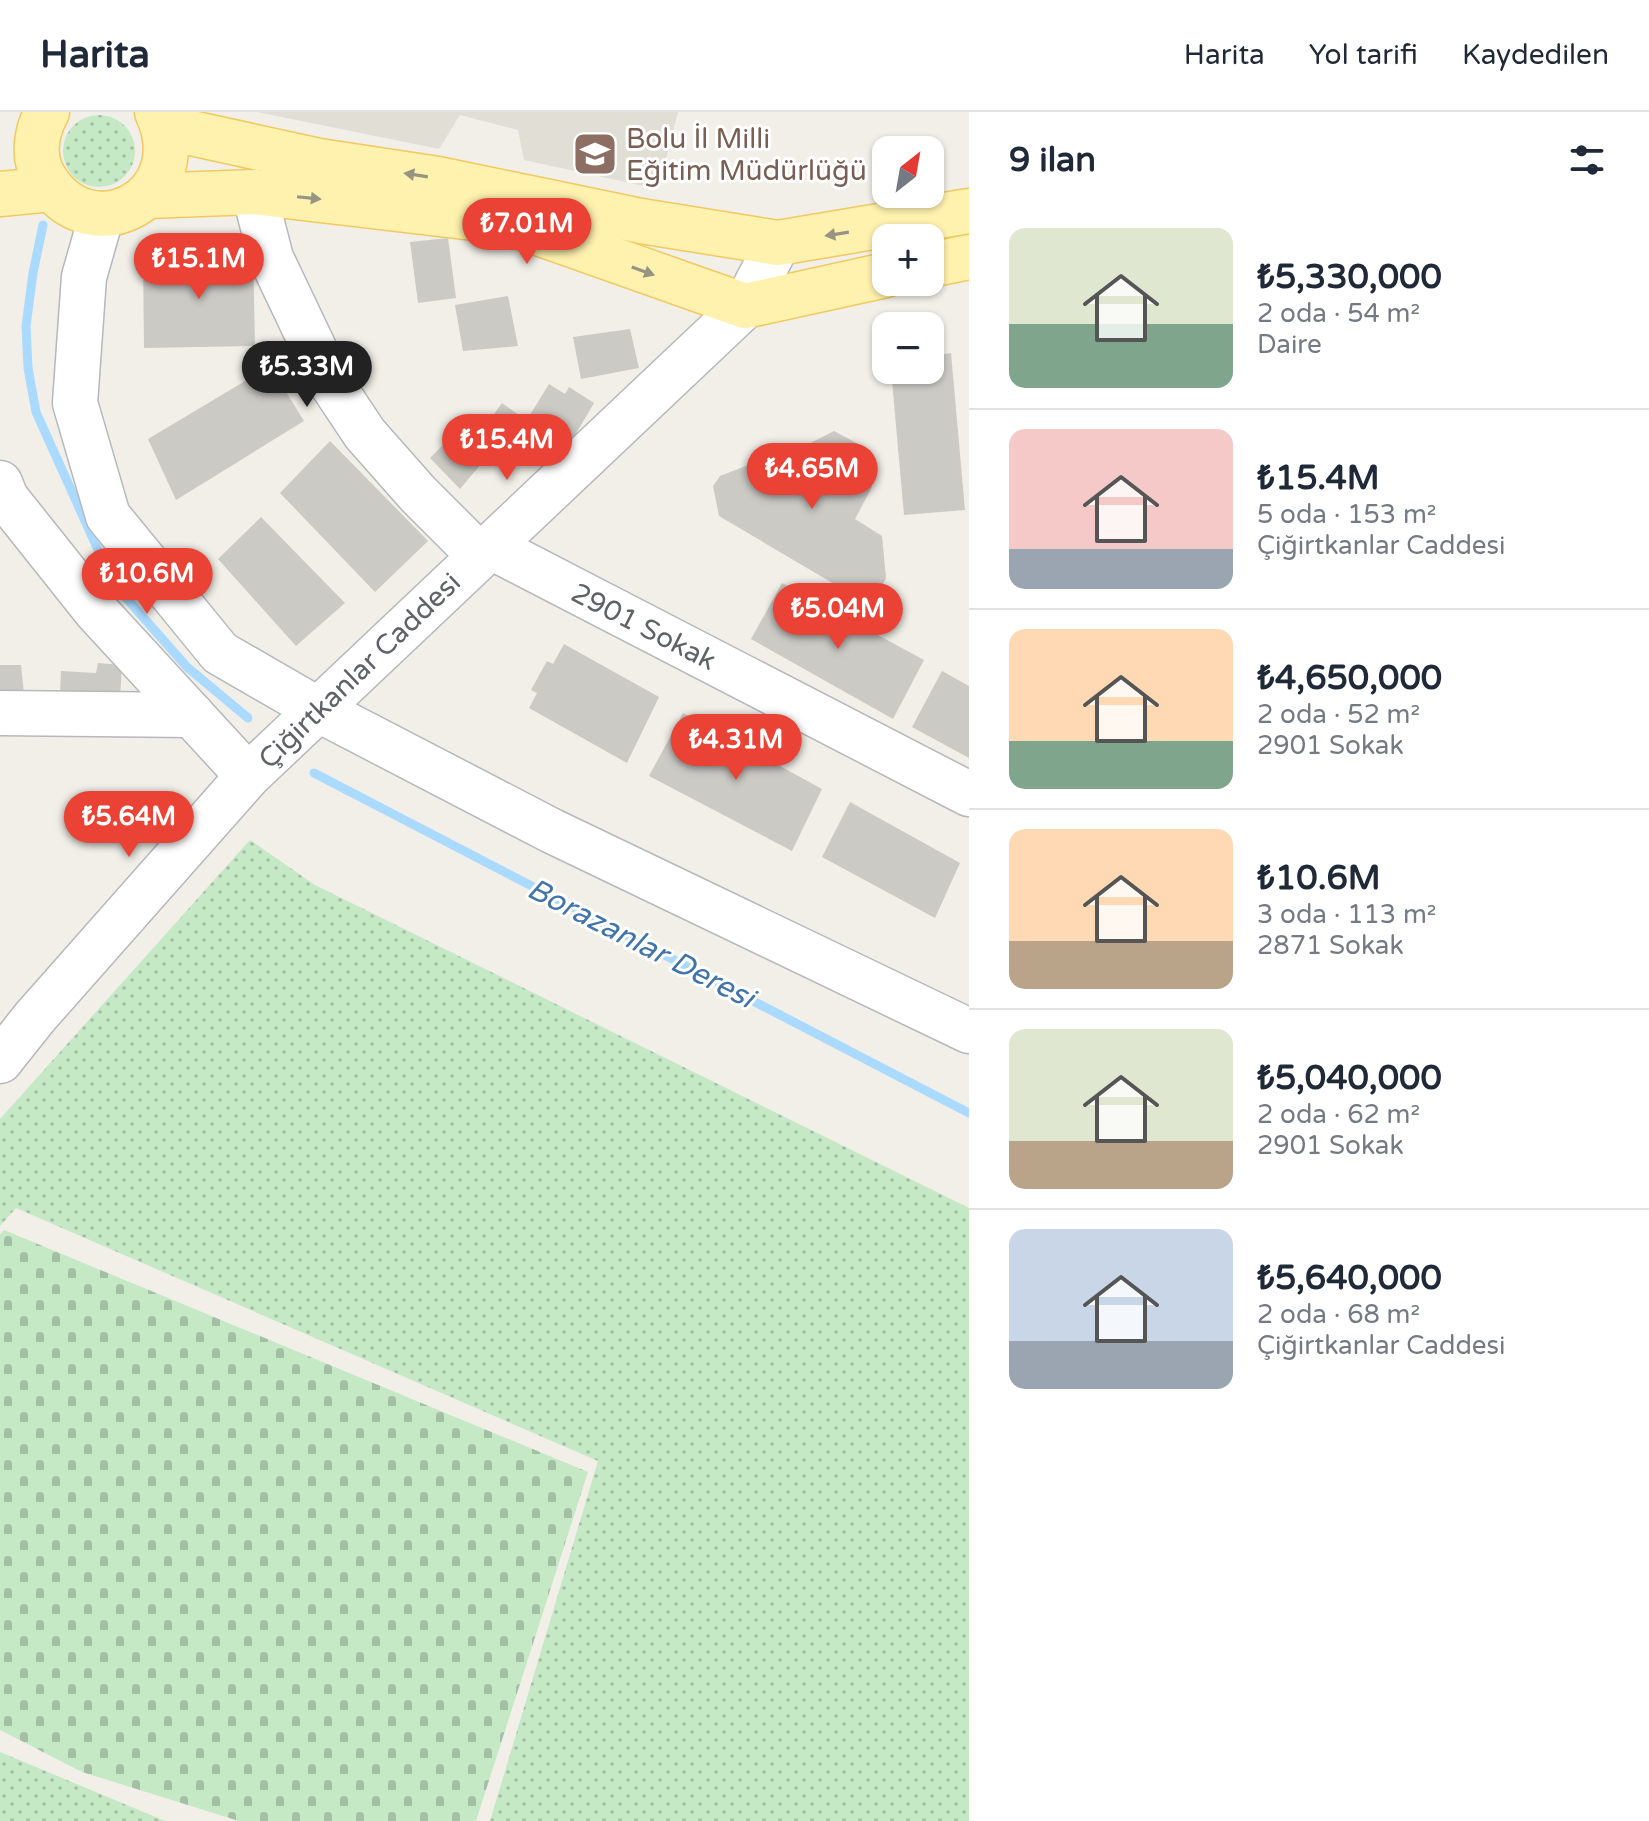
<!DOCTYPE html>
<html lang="tr">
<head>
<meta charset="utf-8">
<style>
  :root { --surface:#fff; --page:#f2f2f3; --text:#1f2937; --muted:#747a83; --line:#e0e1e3; --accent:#ea4335 }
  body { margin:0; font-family:"Varela Round",sans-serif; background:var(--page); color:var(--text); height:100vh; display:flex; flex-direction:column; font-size:30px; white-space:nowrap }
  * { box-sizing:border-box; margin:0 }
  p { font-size:26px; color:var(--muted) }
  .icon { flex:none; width:44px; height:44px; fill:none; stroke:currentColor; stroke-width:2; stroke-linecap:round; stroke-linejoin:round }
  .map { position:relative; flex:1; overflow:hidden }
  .details { display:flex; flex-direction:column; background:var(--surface); width:680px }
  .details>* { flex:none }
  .needle { width:52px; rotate:31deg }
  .controls { position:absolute; left:872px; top:24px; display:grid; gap:16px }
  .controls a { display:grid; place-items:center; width:72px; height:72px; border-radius:16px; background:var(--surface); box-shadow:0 2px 6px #0004; font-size:40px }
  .price { position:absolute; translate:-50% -68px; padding:0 18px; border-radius:28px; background:var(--accent); color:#fff; font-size:26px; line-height:52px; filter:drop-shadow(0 2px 4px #0008) }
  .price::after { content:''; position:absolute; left:50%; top:48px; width:24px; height:18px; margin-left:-12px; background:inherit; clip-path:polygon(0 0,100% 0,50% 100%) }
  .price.current { background:#222; color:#fff }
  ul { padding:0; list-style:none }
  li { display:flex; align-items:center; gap:24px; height:200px; padding:0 40px }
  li+li { border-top:2px solid var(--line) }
  li span { display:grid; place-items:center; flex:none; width:224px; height:160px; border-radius:16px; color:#555 }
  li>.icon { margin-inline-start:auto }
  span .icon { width:96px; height:96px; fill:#fffc; stroke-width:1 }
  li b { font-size:34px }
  h2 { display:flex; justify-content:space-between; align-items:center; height:96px; padding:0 40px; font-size:34px }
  header { display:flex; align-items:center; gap:48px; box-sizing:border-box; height:112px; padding:0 40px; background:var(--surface); border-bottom:2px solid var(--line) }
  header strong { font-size:38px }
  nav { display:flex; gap:44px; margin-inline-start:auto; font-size:28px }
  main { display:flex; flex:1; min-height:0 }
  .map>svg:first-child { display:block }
  .education { fill:#e1ded6 }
  .green { fill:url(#green-dots) }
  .cemetery { fill:url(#cemetery-stones) }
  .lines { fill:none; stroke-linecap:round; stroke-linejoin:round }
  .stream { stroke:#aadaff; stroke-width:9 }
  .building { fill:#cccac5 }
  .minor-casing { stroke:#b5b8bc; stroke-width:47 }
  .major-casing { stroke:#f2c960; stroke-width:47 }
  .minor { stroke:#fff; stroke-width:44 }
  .major { stroke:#fff2af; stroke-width:44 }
  .oneway { fill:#979581 }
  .labels { text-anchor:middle; stroke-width:6; stroke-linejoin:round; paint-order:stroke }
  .education-label { font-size:28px; fill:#785e54; stroke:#fff; text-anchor:start }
  .street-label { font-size:28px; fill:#5f6368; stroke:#fff }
  .water-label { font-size:30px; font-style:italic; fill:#4174aa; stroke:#fff }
</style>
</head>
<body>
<header>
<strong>Harita</strong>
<nav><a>Harita</a><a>Yol tarifi</a><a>Kaydedilen</a></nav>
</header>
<main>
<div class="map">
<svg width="969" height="1709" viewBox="0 0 969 1709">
  <defs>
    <pattern id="green-dots" width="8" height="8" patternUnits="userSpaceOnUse" patternTransform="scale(2)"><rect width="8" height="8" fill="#c5e8c5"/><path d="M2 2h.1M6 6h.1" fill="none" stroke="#a3c0a4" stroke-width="1.8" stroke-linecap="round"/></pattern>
    <pattern id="cemetery-stones" width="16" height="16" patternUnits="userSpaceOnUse" patternTransform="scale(2)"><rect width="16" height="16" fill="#c5e8c5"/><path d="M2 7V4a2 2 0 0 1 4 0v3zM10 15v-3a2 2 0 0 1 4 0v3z" fill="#a3c0a4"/></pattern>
  </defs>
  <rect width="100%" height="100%" fill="#f1efe8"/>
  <polygon class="education" points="257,0 678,0 658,77 524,48 518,18 460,3 439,37"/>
  <g class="green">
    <circle cx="99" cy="39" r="36"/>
    <polygon points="250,728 315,773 969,1096 969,1709 490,1709 598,1349 16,1096 0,1114 0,1007"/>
    <polygon points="0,1640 165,1709 0,1709"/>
  </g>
  <polygon class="cemetery" points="4,1118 588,1360 476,1709 239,1709 82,1660 0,1618 0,1122"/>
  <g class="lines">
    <g class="stream">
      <polyline points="43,113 33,161 26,214 28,256 36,300 113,471 187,555 248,606"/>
      <polyline points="314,661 969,1001"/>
    </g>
  </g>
  <g class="building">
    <polygon points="448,126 456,186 418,191 410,130"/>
    <polygon points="253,140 255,234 144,236 143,144"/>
    <polygon points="508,184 518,234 463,239 455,193"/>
    <polygon points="630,217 639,256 581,267 573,225"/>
    <polygon points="943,236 944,242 951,241 965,398 904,403 891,258 930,258 930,237"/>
    <polygon points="270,254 304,309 176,388 148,327"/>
    <polygon points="549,272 565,282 569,275 594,291 571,330 530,303"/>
    <polygon points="502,291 537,316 515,349 478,324"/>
    <polygon points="459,317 486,346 460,377 430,346"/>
    <polygon points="834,319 871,339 872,375 855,407 882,424 886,466 882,474 851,482 719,404 713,374 720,364 756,350 787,365 801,336"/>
    <polygon points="330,329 428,429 375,480 280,381"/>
    <polygon points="261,405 345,491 296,534 218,447"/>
    <polygon points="782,471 924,548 893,607 751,527"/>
    <polygon points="564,532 659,585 627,651 529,596 537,581 531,578 547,549 553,552"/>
    <polygon points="98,551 122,553 120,587 60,583 61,559 96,561"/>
    <polygon points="0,553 21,553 24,582 0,582"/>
    <polygon points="942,559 969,574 969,646 912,615"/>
    <polygon points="683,601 822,677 792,739 649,664"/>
    <polygon points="850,690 960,751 935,806 822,745"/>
  </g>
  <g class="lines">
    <g class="minor-casing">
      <g id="minor">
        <polyline points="254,80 271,146 329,268 365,322 418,382 479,443"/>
        <polyline points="102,102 84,165 75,291 108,404 220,541 317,597 552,719 969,919"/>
        <polyline points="0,371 6,386 96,499 248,664"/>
        <polyline points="489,434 969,682"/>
        <polyline points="0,601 192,603"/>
        <polyline points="0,949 35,905 248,664 745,194 778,131"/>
      </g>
    </g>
    <g class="major-casing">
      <g id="major">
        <path d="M47,0c-11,20 -15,45 -3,65 45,77 153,22 113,-65"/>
        <polyline points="164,15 319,49 438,67 641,109 778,131 969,99"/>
        <polyline points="0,82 51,77"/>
        <polyline points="147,84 254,80 507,110 745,194 886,163"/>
        <polyline points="930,153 969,145"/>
      </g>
    </g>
    <use href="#minor" class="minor"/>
    <use href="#major" class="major"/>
  </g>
  <defs><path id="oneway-solid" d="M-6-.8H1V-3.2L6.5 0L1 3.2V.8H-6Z" transform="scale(2)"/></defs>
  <g class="oneway">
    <use href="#oneway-solid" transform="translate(416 63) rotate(-171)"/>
    <use href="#oneway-solid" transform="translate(309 86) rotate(6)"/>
    <use href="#oneway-solid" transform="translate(837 122) rotate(171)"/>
    <use href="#oneway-solid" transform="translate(643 159) rotate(20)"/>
  </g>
  <defs>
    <g id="school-square" transform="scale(2.3)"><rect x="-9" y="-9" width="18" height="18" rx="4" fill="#8d6e63" stroke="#fff"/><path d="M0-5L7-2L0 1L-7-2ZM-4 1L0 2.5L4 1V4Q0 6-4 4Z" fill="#fff"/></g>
  </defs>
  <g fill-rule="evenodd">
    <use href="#school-square" x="595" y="42"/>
  </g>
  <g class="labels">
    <g class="education-label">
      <text x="626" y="36">Bolu İl Milli<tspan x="626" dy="32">Eğitim Müdürlüğü</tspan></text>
    </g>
    <g class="street-label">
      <text transform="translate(644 514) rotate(27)" y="10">2901 Sokak</text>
      <text transform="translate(359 558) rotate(-44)" y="10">Çiğirtkanlar Caddesi</text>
    </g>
    <g class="water-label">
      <text transform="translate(641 831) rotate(27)" y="10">Borazanlar Deresi</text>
    </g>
  </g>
</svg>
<div class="controls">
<a><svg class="needle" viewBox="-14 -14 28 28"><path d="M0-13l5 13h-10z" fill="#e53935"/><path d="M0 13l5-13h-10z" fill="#747a83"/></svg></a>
<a>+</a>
<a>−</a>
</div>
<b class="price" style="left:527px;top:154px">₺7.01M</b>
<b class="price" style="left:199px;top:189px">₺15.1M</b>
<b class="price current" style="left:307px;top:297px">₺5.33M</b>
<b class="price" style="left:507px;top:370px">₺15.4M</b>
<b class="price" style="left:812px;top:399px">₺4.65M</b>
<b class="price" style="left:147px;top:504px">₺10.6M</b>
<b class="price" style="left:838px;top:539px">₺5.04M</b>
<b class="price" style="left:736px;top:670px">₺4.31M</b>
<b class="price" style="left:129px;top:747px">₺5.64M</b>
</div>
<section class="details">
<h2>9 ilan<svg class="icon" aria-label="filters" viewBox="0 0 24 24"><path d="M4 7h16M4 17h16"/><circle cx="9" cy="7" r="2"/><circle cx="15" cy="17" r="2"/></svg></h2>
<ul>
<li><span style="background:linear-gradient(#dfe7d0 60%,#7fa58c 0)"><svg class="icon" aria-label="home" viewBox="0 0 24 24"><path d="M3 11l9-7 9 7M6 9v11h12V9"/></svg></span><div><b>₺5,330,000</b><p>2 oda · 54 m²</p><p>Daire</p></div></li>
<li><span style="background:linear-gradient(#f6c9c9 75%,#9aa5b1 0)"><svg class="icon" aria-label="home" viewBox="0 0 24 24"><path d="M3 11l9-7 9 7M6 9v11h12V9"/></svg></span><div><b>₺15.4M</b><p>5 oda · 153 m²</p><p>Çiğirtkanlar Caddesi</p></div></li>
<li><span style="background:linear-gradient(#ffd9b3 70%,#7fa58c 0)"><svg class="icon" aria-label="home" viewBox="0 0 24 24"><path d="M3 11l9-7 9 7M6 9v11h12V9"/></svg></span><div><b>₺4,650,000</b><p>2 oda · 52 m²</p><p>2901 Sokak</p></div></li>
<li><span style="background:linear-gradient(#ffd9b3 70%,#b9a48a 0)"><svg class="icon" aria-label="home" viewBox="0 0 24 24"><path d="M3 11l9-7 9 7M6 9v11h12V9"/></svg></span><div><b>₺10.6M</b><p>3 oda · 113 m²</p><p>2871 Sokak</p></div></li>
<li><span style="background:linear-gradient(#dfe7d0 70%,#b9a48a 0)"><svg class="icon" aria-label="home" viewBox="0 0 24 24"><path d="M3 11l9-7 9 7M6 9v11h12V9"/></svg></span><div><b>₺5,040,000</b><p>2 oda · 62 m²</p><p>2901 Sokak</p></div></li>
<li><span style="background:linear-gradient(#c9d6e8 70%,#9aa5b1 0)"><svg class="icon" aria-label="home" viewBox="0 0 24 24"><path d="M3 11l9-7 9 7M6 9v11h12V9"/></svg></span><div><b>₺5,640,000</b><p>2 oda · 68 m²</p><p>Çiğirtkanlar Caddesi</p></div></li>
</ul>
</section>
</main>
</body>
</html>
